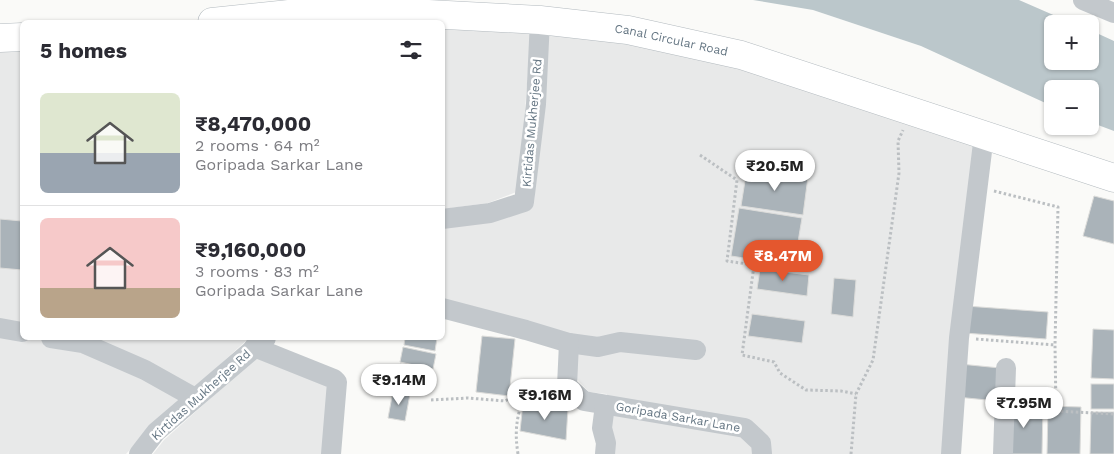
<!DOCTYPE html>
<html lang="en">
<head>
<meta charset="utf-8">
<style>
  :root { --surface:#fff; --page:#f7f7f7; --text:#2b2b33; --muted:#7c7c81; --line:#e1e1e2; --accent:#e4572e }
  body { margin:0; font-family:"Work Sans",sans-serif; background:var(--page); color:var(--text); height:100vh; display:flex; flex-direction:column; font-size:19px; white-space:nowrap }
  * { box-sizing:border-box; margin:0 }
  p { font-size:16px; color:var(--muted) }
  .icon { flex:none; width:28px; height:28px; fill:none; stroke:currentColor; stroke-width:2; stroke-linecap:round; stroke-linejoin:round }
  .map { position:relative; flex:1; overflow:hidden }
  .sheet { position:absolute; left:20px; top:20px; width:425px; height:320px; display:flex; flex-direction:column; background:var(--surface); border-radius:8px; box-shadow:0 1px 4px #0004 }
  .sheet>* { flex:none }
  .controls { position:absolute; left:1044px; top:15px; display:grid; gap:10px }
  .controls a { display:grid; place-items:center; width:55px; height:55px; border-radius:8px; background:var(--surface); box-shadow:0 1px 4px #0004; font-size:25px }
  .price { position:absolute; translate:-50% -42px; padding:0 11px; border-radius:18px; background:#fff; color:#222; font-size:16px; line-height:32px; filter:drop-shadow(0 1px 2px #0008) }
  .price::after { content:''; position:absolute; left:50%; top:30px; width:15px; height:11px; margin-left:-8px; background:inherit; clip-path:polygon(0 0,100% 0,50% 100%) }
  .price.active { background:var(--accent); color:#fff }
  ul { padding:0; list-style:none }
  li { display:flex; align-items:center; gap:15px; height:125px; padding:0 20px }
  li+li { border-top:1px solid var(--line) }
  li span { display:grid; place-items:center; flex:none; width:140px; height:100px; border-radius:8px; color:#555 }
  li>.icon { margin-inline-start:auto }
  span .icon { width:60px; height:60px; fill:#fffc; stroke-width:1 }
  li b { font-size:21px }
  h2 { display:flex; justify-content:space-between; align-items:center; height:60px; padding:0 20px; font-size:21px }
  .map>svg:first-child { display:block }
  .built { fill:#e8e9e9 }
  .water { fill:#bbc7cb }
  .building { fill:#aab3b9; stroke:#dcdcda }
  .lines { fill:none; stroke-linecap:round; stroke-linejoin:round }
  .secondary-casing { stroke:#b3babf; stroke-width:29 }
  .path { stroke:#bbbfc2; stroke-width:3; stroke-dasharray:2.5 2.5; stroke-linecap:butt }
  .minor { stroke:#c3c8cc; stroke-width:20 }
  .secondary { stroke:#fff; stroke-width:28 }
  .labels { text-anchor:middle; stroke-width:5; stroke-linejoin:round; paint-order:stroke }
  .street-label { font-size:12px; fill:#657683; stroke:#fff }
</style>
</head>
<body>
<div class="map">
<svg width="1114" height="454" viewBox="0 0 1114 454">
  <rect width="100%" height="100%" fill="#fafaf8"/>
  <g class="built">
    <polygon points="442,24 531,30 519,191 488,203 443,209"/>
    <polygon points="547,31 656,42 976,140 947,454 614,454 604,426 610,412 607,394 589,392 574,376 575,349 443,302 443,227 522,213 534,204"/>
    <polygon points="22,47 22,338 249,338 142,436 126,454 0,454 0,48"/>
    <polygon points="259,355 332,384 326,454 153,454 164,440"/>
  </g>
  <polygon class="water" points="753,0 1019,0 1074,24 1052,24 1052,61 1090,61 1090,30 1114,41 1114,131 1090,122 1090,89 1052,89 1052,106 921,46 813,10"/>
  <g class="building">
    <polygon points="747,168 808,177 803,215 741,206"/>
    <polygon points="1094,196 1114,201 1114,244 1083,236"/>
    <polygon points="739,208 802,218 794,266 731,256"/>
    <polygon points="0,219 22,221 22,270 0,268"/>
    <polygon points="760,269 809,275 807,296 757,289"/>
    <polygon points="834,278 856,280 853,317 831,314"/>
    <polygon points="966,306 1048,312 1046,339 964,333"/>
    <polygon points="752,314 805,321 802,343 748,336"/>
    <polygon points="1093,329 1114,330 1114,379 1091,378"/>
    <polygon points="482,336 515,339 509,396 476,392"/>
    <polygon points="405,338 437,338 435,351 404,345"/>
    <polygon points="403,347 436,354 433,369 400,362"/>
    <polygon points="400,364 433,372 428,393 395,384"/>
    <polygon points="960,364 1000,368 997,401 957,397"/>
    <rect x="1091" y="384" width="23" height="25"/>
    <polygon points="393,391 410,394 405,421 388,418"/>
    <polygon points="523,403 568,408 566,440 520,431"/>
    <polygon points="1006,404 1043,405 1042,454 1005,454"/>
    <polygon points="1048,406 1081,407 1080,454 1047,454"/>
    <polygon points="1091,412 1114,412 1114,454 1090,454"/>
  </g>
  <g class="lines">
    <g class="secondary-casing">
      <g id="secondary">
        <path id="s1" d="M212,22l124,-13 204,11 88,10 113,25 373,123"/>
        <polyline points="0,38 22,37"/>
      </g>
    </g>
    <g class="path">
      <polyline points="700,155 737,180 727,261 754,265 742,355 774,362 780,373 806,390 841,391 856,394"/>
      <polyline points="994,191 1058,207 1055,345"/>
      <polyline points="976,339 1055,345 1056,411 1114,414"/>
      <polyline points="431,400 468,398 505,401 527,390 550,388"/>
      <path d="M518,454c-4,-25 -1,-41 9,-64"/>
      <polyline points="851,454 856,394 873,360 899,173 898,141 903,130"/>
    </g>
    <g class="minor">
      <polyline points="1083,0 1114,13"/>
      <polyline points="442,219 490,213 524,202 536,104 540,20"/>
      <polyline points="442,308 526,330 569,343 598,347 620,342 696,350"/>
      <polyline points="0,328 22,332"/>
      <polyline points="51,338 83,343 145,370 195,398"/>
      <polyline points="569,343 567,386 584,401 745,428 761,443 762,454"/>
      <polyline points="254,347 334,379 337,382 331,454"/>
      <polyline points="139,454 156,432 266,338"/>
      <polyline points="605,454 606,443 602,428 605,405"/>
      <polyline points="951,454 959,338 984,135"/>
      <polyline points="1003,454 1006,368"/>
    </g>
    <use href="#secondary" class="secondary"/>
  </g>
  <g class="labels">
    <g class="street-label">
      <text dy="4" stroke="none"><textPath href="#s1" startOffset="462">Canal Circular Road</textPath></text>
      <text transform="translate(532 123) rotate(-85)" y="4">Kirtidas Mukherjee Rd</text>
      <text transform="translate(201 395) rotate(-42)" y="4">Kirtidas Mukherjee Rd</text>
      <text transform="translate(678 417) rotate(10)" y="4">Goripada Sarkar Lane</text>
    </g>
  </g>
</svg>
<div class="controls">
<a>+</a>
<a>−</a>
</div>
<b class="price" style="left:775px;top:192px">₹20.5M</b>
<b class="price active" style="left:783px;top:282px">₹8.47M</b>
<b class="price" style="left:399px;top:406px">₹9.14M</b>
<b class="price" style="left:545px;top:421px">₹9.16M</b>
<b class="price" style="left:1024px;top:429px">₹7.95M</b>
<section class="sheet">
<h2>5 homes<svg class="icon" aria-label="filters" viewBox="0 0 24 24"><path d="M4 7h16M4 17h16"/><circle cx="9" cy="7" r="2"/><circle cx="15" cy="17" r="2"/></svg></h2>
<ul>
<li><span style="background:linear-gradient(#dfe7d0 60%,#9aa5b1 0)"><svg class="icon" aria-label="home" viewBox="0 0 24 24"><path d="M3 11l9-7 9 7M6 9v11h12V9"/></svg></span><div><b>₹8,470,000</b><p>2 rooms · 64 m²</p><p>Goripada Sarkar Lane</p></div></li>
<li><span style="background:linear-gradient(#f6c9c9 70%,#b9a48a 0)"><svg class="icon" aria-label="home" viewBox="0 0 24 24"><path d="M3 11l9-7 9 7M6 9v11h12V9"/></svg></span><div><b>₹9,160,000</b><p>3 rooms · 83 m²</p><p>Goripada Sarkar Lane</p></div></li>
</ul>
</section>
</div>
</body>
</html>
